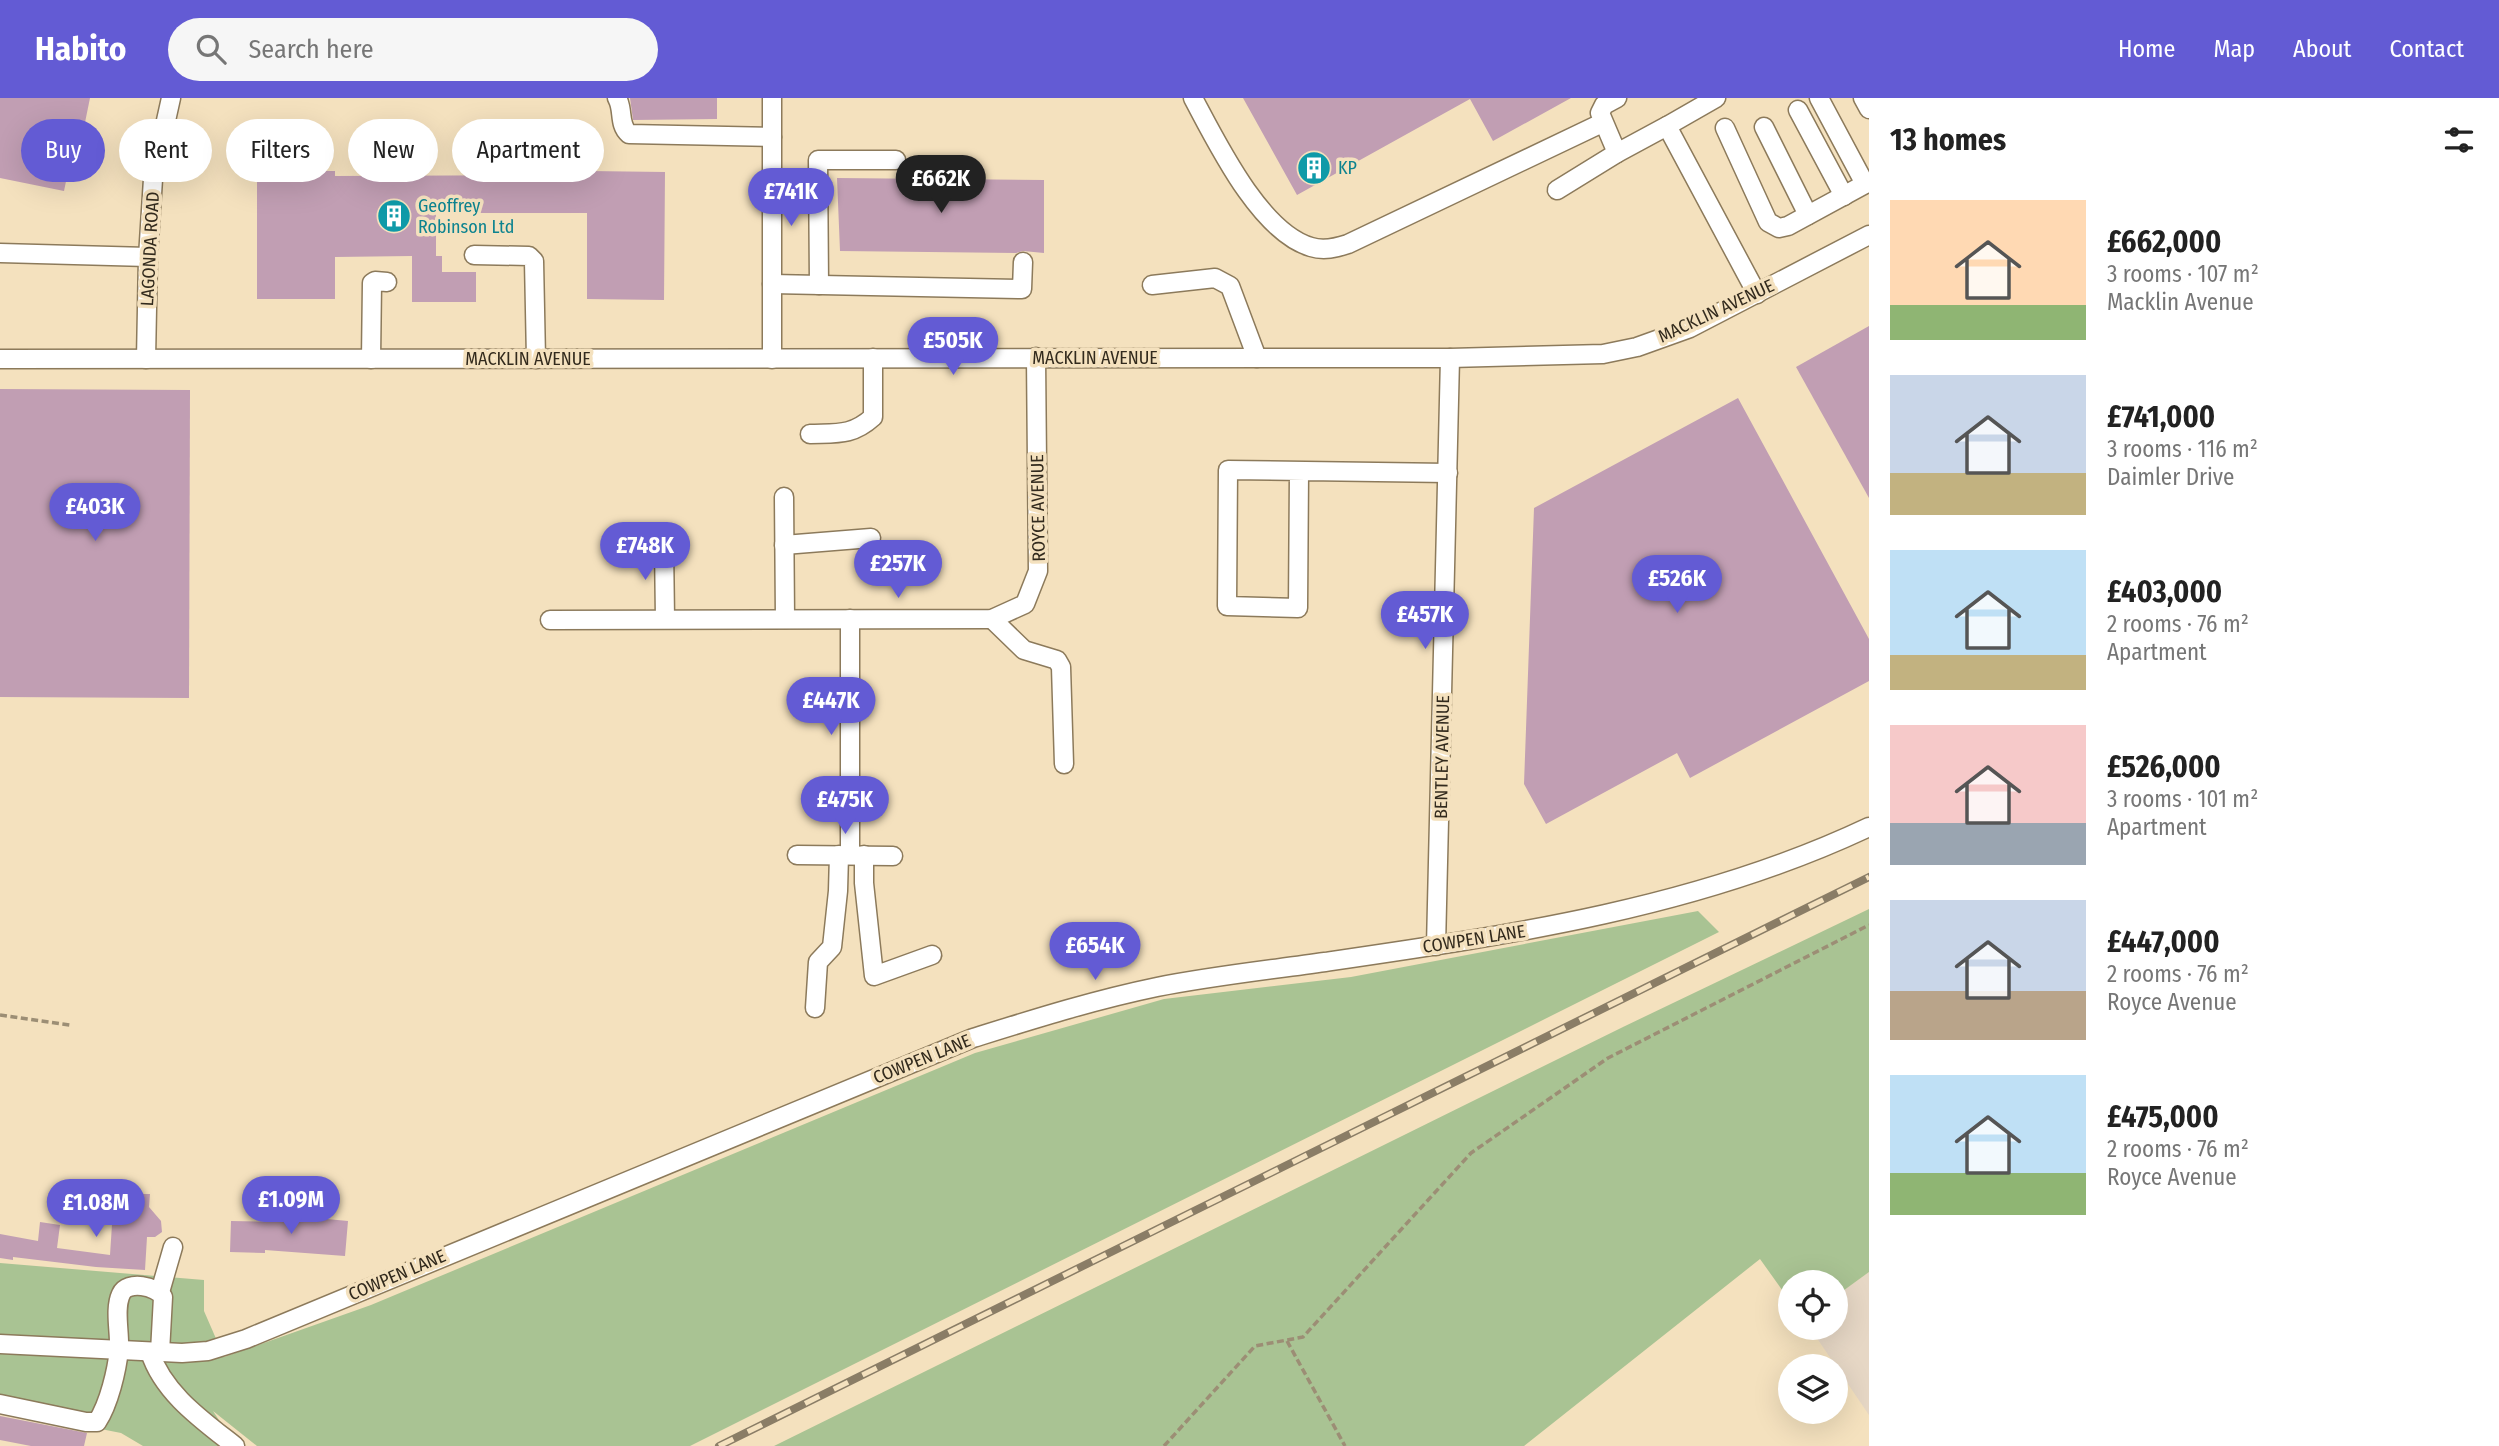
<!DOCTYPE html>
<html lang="en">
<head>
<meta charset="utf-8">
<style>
  :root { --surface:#fff; --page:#f6f6f6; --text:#222; --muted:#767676; --accent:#635bd4 }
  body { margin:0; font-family:"Fira Sans Condensed",sans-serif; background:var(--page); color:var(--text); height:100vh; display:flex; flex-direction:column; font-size:26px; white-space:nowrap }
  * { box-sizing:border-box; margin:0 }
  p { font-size:23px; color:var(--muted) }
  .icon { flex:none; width:38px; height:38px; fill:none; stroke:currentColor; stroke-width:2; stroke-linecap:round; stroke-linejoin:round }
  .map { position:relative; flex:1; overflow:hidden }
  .side { display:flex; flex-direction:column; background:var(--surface); width:630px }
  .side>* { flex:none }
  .banner { position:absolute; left:21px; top:21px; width:665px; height:63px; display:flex; gap:14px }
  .tools { position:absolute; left:1778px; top:1172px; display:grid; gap:14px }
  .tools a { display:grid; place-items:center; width:70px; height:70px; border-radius:50%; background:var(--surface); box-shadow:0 7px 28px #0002; font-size:35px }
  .price { position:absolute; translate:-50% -60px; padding:0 16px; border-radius:24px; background:var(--accent); color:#fff; font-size:23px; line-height:46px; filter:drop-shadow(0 2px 4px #0008) }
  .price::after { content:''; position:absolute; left:50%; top:42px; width:21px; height:16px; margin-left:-10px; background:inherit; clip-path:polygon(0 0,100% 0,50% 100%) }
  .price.on { background:#222; color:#fff }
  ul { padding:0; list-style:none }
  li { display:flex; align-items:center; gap:21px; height:175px; padding:0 21px }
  li span { display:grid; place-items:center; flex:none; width:196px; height:140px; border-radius:0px; color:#555 }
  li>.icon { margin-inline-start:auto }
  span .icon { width:84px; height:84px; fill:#fffc; stroke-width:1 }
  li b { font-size:30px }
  h2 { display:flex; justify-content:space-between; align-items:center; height:84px; padding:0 21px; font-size:30px }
  .tag { padding:0 24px; border-radius:32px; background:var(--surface); box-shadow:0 7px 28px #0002; font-size:24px; line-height:63px }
  .tag.on { background:var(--accent); color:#fff }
  header { display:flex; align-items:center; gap:42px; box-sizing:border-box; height:98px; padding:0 35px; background:var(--accent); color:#fff }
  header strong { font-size:33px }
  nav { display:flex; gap:38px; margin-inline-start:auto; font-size:24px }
  .search { width:490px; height:63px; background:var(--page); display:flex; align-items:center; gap:18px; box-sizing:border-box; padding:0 24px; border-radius:38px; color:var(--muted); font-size:26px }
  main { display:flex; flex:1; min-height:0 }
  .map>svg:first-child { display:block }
  .education { fill:#e6d7c5 }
  .green { fill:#a9c393 }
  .building { fill:#c19eb3 }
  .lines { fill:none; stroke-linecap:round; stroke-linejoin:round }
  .minor-casing { stroke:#8c7a5b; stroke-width:21 }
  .path { stroke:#9c8e75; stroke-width:3.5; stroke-dasharray:7 3.5; stroke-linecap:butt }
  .minor { stroke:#fff; stroke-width:18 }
  .rail-casing { stroke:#8a7d66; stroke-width:8 }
  .rail { stroke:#f4e1be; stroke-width:5; stroke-dasharray:16; stroke-linecap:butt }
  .labels { text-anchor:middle; stroke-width:7; stroke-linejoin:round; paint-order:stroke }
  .culture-label { font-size:18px; fill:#0d838f; stroke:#f4e1be; text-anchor:start }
  .street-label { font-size:18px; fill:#322a1d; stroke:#f4e1be }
</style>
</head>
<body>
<header>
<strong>Habito</strong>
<div class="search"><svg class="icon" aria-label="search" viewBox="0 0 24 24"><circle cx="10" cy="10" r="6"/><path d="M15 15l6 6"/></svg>Search here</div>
<nav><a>Home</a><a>Map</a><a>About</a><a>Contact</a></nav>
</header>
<main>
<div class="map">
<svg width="1869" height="1348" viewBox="0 0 1869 1348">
  <rect width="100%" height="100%" fill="#f4e1be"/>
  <polygon class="education" points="1869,1174 1869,1317 1810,1230 1836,1230 1836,1198"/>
  <g class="green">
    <polygon points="1869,811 1869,1174 1836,1198 1836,1185 1790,1185 1790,1203 1760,1161 1524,1348 774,1348 1623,929"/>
    <polygon points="1698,813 1719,834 690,1348 257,1348 213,1313 236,1348 143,1348 121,1335 0,1311 0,1165 204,1182 204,1213 224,1259 371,1207 975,955 1164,901 1351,879"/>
  </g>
  <g class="building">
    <polygon points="0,0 90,0 81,44 74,45 64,93 0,80"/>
    <polygon points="630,0 717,0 717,21 633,22"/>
    <polygon points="1243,0 1571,0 1493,43 1470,1 1297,97"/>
    <polygon points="257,73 335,73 335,78 588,77 588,73 665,74 664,202 587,201 587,115 436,115 436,158 442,158 442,174 476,174 476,204 412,204 412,158 335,159 335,201 257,201"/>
    <polygon points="837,80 1044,82 1044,155 1023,153 1016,155 840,153"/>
    <polygon points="1869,228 1869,400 1796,269"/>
    <polygon points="0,291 190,292 189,600 0,599"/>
    <polygon points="1738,300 1869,541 1869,583 1690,680 1677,655 1546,726 1524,686 1534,410"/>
    <polygon points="114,1096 150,1096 149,1109 161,1123 162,1134 155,1139 147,1139 145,1172 96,1169 13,1159 13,1162 0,1160 0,1136 38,1143 40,1124 60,1127 57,1150 110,1157"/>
    <polygon points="284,1117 348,1123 345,1158 265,1152 265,1155 230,1154 231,1123 283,1124"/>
    <polygon points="0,1318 87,1335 84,1348 31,1348 0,1342"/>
  </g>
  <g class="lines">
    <g class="minor-casing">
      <g id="minor">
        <path d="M617,0c7,11 1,27 12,36l143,3"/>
        <polyline points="772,0 772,261"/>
        <path d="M1193,0c24,45 67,134 118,149 13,4 25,1 37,-3l254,-121"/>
        <polyline points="1617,0 1604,7 1600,15 1617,55 1667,28"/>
        <polyline points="1716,0 1667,28 1757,196"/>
        <polyline points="1819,0 1865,86"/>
        <polyline points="1863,0 1869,11"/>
        <polyline points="1798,12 1844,98"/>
        <polyline points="1764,29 1808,117"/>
        <polyline points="1725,30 1768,124 1779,130 1788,128 1869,84"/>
        <polyline points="1557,92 1617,55"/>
        <polyline points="0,155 148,159"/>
        <polyline points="474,157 529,158 534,163 536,261"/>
        <polyline points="772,186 1022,191 1023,164"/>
        <polyline points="819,187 818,62 896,62"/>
        <polyline points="1152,187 1215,180 1230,188 1257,260"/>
        <polyline points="0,261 1450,260 1603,256 1637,249 1690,230 1869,137"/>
        <polyline points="146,261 148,159 153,81 171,0"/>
        <polyline points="371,261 372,185 375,183 387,184"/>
        <path d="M810,336c27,-1 42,2 63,-17v-59"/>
        <polyline points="1299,374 1298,510 1227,508 1228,372 1448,375"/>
        <polyline points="784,399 785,521"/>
        <polyline points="784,447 871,440"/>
        <polyline points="664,448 665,521"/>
        <polyline points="850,521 850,757"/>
        <polyline points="992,521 1024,552 1057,562 1061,569 1064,666"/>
        <polyline points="550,522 992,521 1025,506 1038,473 1036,259"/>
        <polyline points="797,757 893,758"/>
        <polyline points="864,757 864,785 874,878 932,857"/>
        <polyline points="1436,848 1450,260"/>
        <polyline points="815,910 818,864 832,849 838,793 839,757"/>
        <polyline points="160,1194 173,1149"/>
        <path d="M0,1246l182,9 26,-2 38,-12 727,-301c61,-19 121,-38 184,-51 55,-11 112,-17 168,-25 185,-27 373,-54 544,-135"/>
        <path d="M150,1254c13,41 52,68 85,94"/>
        <path d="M0,1306l86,18h11c12,-18 20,-52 22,-73 1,-17 -5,-40 2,-55 6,-14 36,-8 42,3l-3,55"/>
      </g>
    </g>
    <g class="path">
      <polyline points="0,917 70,927"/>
      <polyline points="1287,1243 1345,1348"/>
      <polyline points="1164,1348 1255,1248 1303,1239 1471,1055 1608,960 1869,827"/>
    </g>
    <use href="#minor" class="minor"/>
    <g class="rail-casing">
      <polyline id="rail" points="719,1348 1869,779"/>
    </g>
    <use href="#rail" class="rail"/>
  </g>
  <defs>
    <g id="building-disc" transform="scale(1.75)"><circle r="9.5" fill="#0f9aa8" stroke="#f4e1be"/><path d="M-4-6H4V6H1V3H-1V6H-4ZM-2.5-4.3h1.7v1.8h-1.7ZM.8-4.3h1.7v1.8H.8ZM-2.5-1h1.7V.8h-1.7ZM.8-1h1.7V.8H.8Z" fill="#fff"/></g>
  </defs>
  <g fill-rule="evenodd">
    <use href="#building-disc" x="1314" y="70"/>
    <use href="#building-disc" x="394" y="118"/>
  </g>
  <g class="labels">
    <g class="culture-label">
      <text x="1338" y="76">KP</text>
      <text x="418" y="114">Geoffrey<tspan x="418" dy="21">Robinson Ltd</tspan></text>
    </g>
    <g class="street-label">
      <text transform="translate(150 151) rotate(-87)" y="6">LAGONDA ROAD</text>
      <text transform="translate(1716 213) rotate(-25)" y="6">MACKLIN AVENUE</text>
      <text x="1095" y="266">MACKLIN AVENUE</text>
      <text x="528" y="267">MACKLIN AVENUE</text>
      <text transform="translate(1038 410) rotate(-91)" y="6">ROYCE AVENUE</text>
      <text transform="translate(1442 659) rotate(-89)" y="6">BENTLEY AVENUE</text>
      <text transform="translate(1474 841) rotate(-9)" y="6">COWPEN LANE</text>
      <text transform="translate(922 961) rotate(-22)" y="6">COWPEN LANE</text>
      <text transform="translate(397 1177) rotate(-23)" y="6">COWPEN LANE</text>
    </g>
  </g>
</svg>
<div class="tools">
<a><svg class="icon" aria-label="locate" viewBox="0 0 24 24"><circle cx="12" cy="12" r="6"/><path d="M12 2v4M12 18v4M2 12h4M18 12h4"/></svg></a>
<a><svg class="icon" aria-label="layers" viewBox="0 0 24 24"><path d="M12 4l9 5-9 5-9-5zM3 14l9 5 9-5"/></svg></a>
</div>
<b class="price on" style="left:941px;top:117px">£662K</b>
<b class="price" style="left:791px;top:130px">£741K</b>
<b class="price" style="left:953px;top:279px">£505K</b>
<b class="price" style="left:95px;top:445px">£403K</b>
<b class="price" style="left:645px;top:484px">£748K</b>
<b class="price" style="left:898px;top:502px">£257K</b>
<b class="price" style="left:1677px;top:517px">£526K</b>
<b class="price" style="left:1425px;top:553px">£457K</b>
<b class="price" style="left:831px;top:639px">£447K</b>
<b class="price" style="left:845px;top:738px">£475K</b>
<b class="price" style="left:1095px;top:884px">£654K</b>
<b class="price" style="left:291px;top:1138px">£1.09M</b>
<b class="price" style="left:96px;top:1141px">£1.08M</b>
<div class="banner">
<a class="tag on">Buy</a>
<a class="tag">Rent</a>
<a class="tag">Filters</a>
<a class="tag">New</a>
<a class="tag">Apartment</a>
</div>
</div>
<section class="side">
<h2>13 homes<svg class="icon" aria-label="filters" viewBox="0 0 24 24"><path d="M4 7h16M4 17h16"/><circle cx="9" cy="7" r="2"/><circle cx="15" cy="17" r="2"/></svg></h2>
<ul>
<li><span style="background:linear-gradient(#ffd9b3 75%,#8fb573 0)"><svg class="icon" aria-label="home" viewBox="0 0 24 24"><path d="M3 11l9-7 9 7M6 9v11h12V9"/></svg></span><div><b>£662,000</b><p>3 rooms · 107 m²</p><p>Macklin Avenue</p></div></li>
<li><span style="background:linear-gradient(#c9d6e8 70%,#c2b280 0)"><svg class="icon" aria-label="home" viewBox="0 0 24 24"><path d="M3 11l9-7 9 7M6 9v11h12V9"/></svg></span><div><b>£741,000</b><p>3 rooms · 116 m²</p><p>Daimler Drive</p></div></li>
<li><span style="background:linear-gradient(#bfe0f5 75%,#c2b280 0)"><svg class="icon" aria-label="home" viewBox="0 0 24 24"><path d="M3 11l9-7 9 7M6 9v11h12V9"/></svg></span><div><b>£403,000</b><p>2 rooms · 76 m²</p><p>Apartment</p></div></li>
<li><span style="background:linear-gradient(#f6c9c9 70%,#9aa5b1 0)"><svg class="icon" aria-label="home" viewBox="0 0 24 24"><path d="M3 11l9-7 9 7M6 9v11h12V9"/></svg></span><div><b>£526,000</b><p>3 rooms · 101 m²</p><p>Apartment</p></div></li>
<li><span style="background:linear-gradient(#c9d6e8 65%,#b9a48a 0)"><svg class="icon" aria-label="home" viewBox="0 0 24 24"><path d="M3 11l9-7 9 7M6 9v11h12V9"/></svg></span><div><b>£447,000</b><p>2 rooms · 76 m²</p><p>Royce Avenue</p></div></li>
<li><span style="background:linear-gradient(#bfe0f5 70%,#8fb573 0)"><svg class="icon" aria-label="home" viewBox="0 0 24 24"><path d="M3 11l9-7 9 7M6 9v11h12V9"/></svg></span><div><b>£475,000</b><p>2 rooms · 76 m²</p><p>Royce Avenue</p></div></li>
</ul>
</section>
</main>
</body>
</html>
